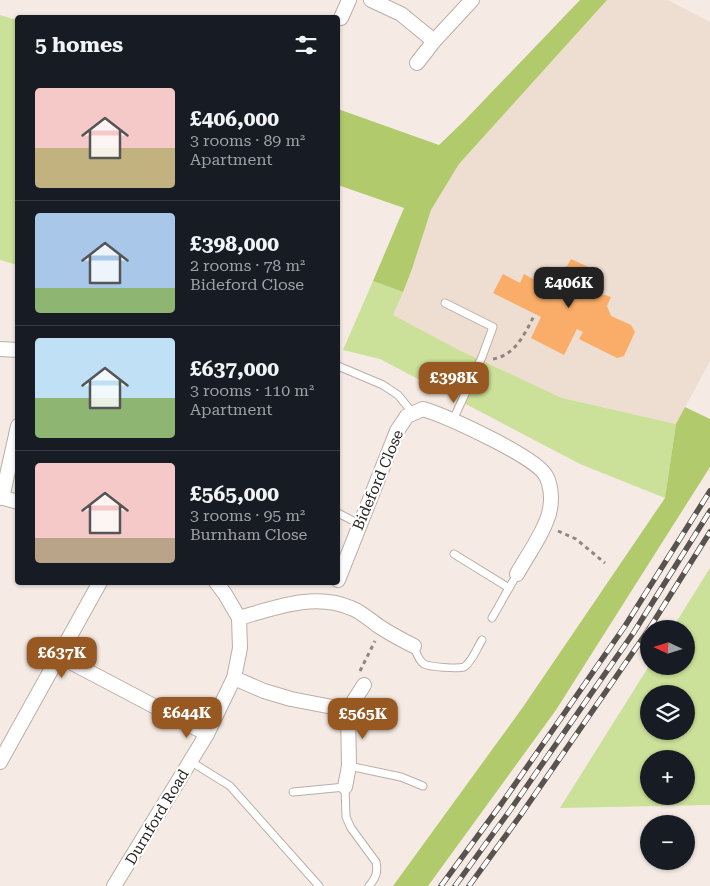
<!DOCTYPE html>
<html lang="en">
<head>
<meta charset="utf-8">
<style>
  :root { --surface:#171b24; --page:#20242c; --text:#f1f3f6; --muted:#9ea1a6; --line:#363941; --accent:#985821 }
  body { margin:0; font-family:"Roboto Serif",serif; background:var(--page); color:var(--text); height:100vh; display:flex; flex-direction:column; font-size:19px; white-space:nowrap }
  * { box-sizing:border-box; margin:0 }
  p { font-size:16px; color:var(--muted) }
  .icon { flex:none; width:28px; height:28px; fill:none; stroke:currentColor; stroke-width:2; stroke-linecap:round; stroke-linejoin:round }
  .map { position:relative; flex:1; overflow:hidden }
  .side { position:absolute; left:15px; top:15px; width:325px; height:570px; display:flex; flex-direction:column; background:var(--surface); border-radius:5px; box-shadow:0 1px 4px #0004 }
  .side>* { flex:none }
  .needle { width:32px; rotate:274deg }
  .fabs { position:absolute; left:640px; top:620px; display:grid; gap:10px }
  .fabs a { display:grid; place-items:center; width:55px; height:55px; border-radius:50%; background:var(--surface); box-shadow:0 1px 4px #0004; font-size:25px }
  .price { position:absolute; translate:-50% -42px; padding:0 11px; border-radius:10px; background:var(--accent); color:#fff; font-size:16px; line-height:32px; filter:drop-shadow(0 1px 2px #0008) }
  .price::after { content:''; position:absolute; left:50%; top:30px; width:15px; height:11px; margin-left:-8px; background:inherit; clip-path:polygon(0 0,100% 0,50% 100%) }
  .price.active { background:#222; color:#fff }
  ul { padding:0; list-style:none }
  li { display:flex; align-items:center; gap:15px; height:125px; padding:0 20px }
  li+li { border-top:1px solid var(--line) }
  li span { display:grid; place-items:center; flex:none; width:140px; height:100px; border-radius:5px; color:#555 }
  li>.icon { margin-inline-start:auto }
  span .icon { width:60px; height:60px; fill:#fffc; stroke-width:1 }
  li b { font-size:21px }
  h2 { display:flex; justify-content:space-between; align-items:center; height:60px; padding:0 20px; font-size:21px }
  .map>svg:first-child { display:block }
  .built { fill:#eeded1 }
  .green { fill:#cbe098; fill-rule:evenodd }
  .forest { fill:#b1ca6b }
  .building { fill:#faad68 }
  .lines { fill:none; stroke-linecap:round; stroke-linejoin:round }
  .lane-casing { stroke:#b9afa8; stroke-width:9 }
  .street-casing { stroke:#b9afa8; stroke-width:16 }
  .path { stroke:#8d8681; stroke-width:3; stroke-dasharray:4 4; stroke-linecap:butt }
  .lane { stroke:#fff; stroke-width:7 }
  .street { stroke:#fff; stroke-width:14 }
  .rail-casing { stroke:#59534f; stroke-width:5.5 }
  .rail { stroke:#fff; stroke-width:4; stroke-dasharray:11; stroke-linecap:butt }
  .labels { text-anchor:middle; stroke-width:4.5; stroke-linejoin:round; paint-order:stroke }
  .street-label { font-size:15px; fill:#282421; stroke:#fff }
</style>
</head>
<body>
<div class="map">
<svg width="710" height="886" viewBox="0 0 710 886">
  <rect width="100%" height="100%" fill="#f5ebe4"/>
  <polygon class="built" points="607,0 668,0 710,22 710,361 676,424 562,398 459,350 392,315 412,269 431,210 459,164"/>
  <g class="green">
    <polygon points="0,15 17,20 17,265 0,260"/>
    <polygon points="373,281 403,292 393,315 459,350 562,398 676,424 665,498 580,464 380,359 343,350"/>
    <path d="M710,568v237l-150,3 89,-142h37v-37h-14zM649,694h37v37h-37zM649,759h37v37h-37z"/>
  </g>
  <g class="forest">
    <polygon points="580,0 607,0 459,164 431,210 412,269 403,292 373,281 404,208 338,185 338,109 439,145 465,120"/>
    <polygon points="685,407 710,419 710,467 556,710 428,886 393,886 523,707 665,498 676,424"/>
  </g>
  <polygon class="building" points="571,259 604,274 600,284 602,294 611,297 607,306 611,316 631,325 635,332 624,356 617,358 579,339 583,332 577,329 564,355 531,338 541,317 493,293 503,274 520,283 524,274 533,279 543,276 547,266 556,270 567,266"/>
  <g class="lines">
    <g class="lane-casing">
      <g id="lane">
        <polyline points="445,303 493,327 482,357 453,420"/>
        <polyline points="338,366 383,385 398,395 412,412"/>
        <polyline points="338,513 359,524"/>
        <polyline points="454,554 509,588"/>
        <polyline points="492,618 517,574"/>
        <path d="M414,646c2,6 4,14 10,18 5,3 34,5 40,3 8,-5 13,-19 18,-27"/>
        <polyline points="190,761 230,786 319,886"/>
        <polyline points="349,766 401,777 423,786"/>
        <path d="M293,792l52,-5 1,30 5,11 25,34c2,10 0,16 -7,24"/>
      </g>
    </g>
    <g class="street-casing">
      <g id="street">
        <polyline points="371,0 401,14 434,41"/>
        <polyline points="341,18 349,0"/>
        <polyline points="417,63 434,41 472,0"/>
        <polyline points="0,349 18,350"/>
        <polyline points="0,497 18,502"/>
        <polyline points="2,498 18,426"/>
        <path d="M338,580l59,-149 10,-15 16,-7c23,7 114,48 123,67 5,9 6,23 4,33 -3,19 -23,47 -33,65"/>
        <path d="M239,618c35,-10 76,-26 112,-10 11,4 20,13 29,19 11,7 22,13 34,19"/>
        <polyline points="59,656 207,734"/>
        <polyline points="234,678 264,691 291,699 348,710"/>
        <polyline points="0,762 100,582"/>
        <polyline points="345,787 349,766 348,710 364,685"/>
        <polyline points="114,886 207,734 234,678 240,648 239,618 225,594 216,582"/>
      </g>
    </g>
    <g class="path">
      <path d="M493,359c23,-4 32,-26 42,-45"/>
      <polyline points="558,531 576,539 605,563"/>
      <polyline points="360,671 375,641"/>
    </g>
    <use href="#lane" class="lane"/>
    <use href="#street" class="street"/>
    <g class="rail-casing">
      <g id="rail">
        <polyline points="649,629 710,532"/>
        <polyline points="441,886 502,803 625,626 710,491"/>
        <polyline points="455,886 511,809 634,632 710,511"/>
        <polyline points="469,886 520,816 649,629"/>
      </g>
    </g>
    <use href="#rail" class="rail"/>
  </g>
  <g class="labels">
    <g class="street-label">
      <text transform="translate(378 480) rotate(-67)" y="5">Bideford Close</text>
      <text transform="translate(157 817) rotate(-59)" y="5">Durnford Road</text>
    </g>
  </g>
</svg>
<div class="fabs">
<a><svg class="needle" viewBox="-14 -14 28 28"><path d="M0-13l5 13h-10z" fill="#e53935"/><path d="M0 13l5-13h-10z" fill="#9ea1a6"/></svg></a>
<a><svg class="icon" aria-label="layers" viewBox="0 0 24 24"><path d="M12 4l9 5-9 5-9-5zM3 14l9 5 9-5"/></svg></a>
<a>+</a>
<a>−</a>
</div>
<b class="price active" style="left:569px;top:309px">£406K</b>
<b class="price" style="left:454px;top:404px">£398K</b>
<b class="price" style="left:62px;top:679px">£637K</b>
<b class="price" style="left:187px;top:739px">£644K</b>
<b class="price" style="left:363px;top:740px">£565K</b>
<section class="side">
<h2>5 homes<svg class="icon" aria-label="filters" viewBox="0 0 24 24"><path d="M4 7h16M4 17h16"/><circle cx="9" cy="7" r="2"/><circle cx="15" cy="17" r="2"/></svg></h2>
<ul>
<li><span style="background:linear-gradient(#f6c9c9 60%,#c2b280 0)"><svg class="icon" aria-label="home" viewBox="0 0 24 24"><path d="M3 11l9-7 9 7M6 9v11h12V9"/></svg></span><div><b>£406,000</b><p>3 rooms · 89 m²</p><p>Apartment</p></div></li>
<li><span style="background:linear-gradient(#a9c7e8 75%,#8fb573 0)"><svg class="icon" aria-label="home" viewBox="0 0 24 24"><path d="M3 11l9-7 9 7M6 9v11h12V9"/></svg></span><div><b>£398,000</b><p>2 rooms · 78 m²</p><p>Bideford Close</p></div></li>
<li><span style="background:linear-gradient(#bfe0f5 60%,#8fb573 0)"><svg class="icon" aria-label="home" viewBox="0 0 24 24"><path d="M3 11l9-7 9 7M6 9v11h12V9"/></svg></span><div><b>£637,000</b><p>3 rooms · 110 m²</p><p>Apartment</p></div></li>
<li><span style="background:linear-gradient(#f6c9c9 75%,#b9a48a 0)"><svg class="icon" aria-label="home" viewBox="0 0 24 24"><path d="M3 11l9-7 9 7M6 9v11h12V9"/></svg></span><div><b>£565,000</b><p>3 rooms · 95 m²</p><p>Burnham Close</p></div></li>
</ul>
</section>
</div>
</body>
</html>
